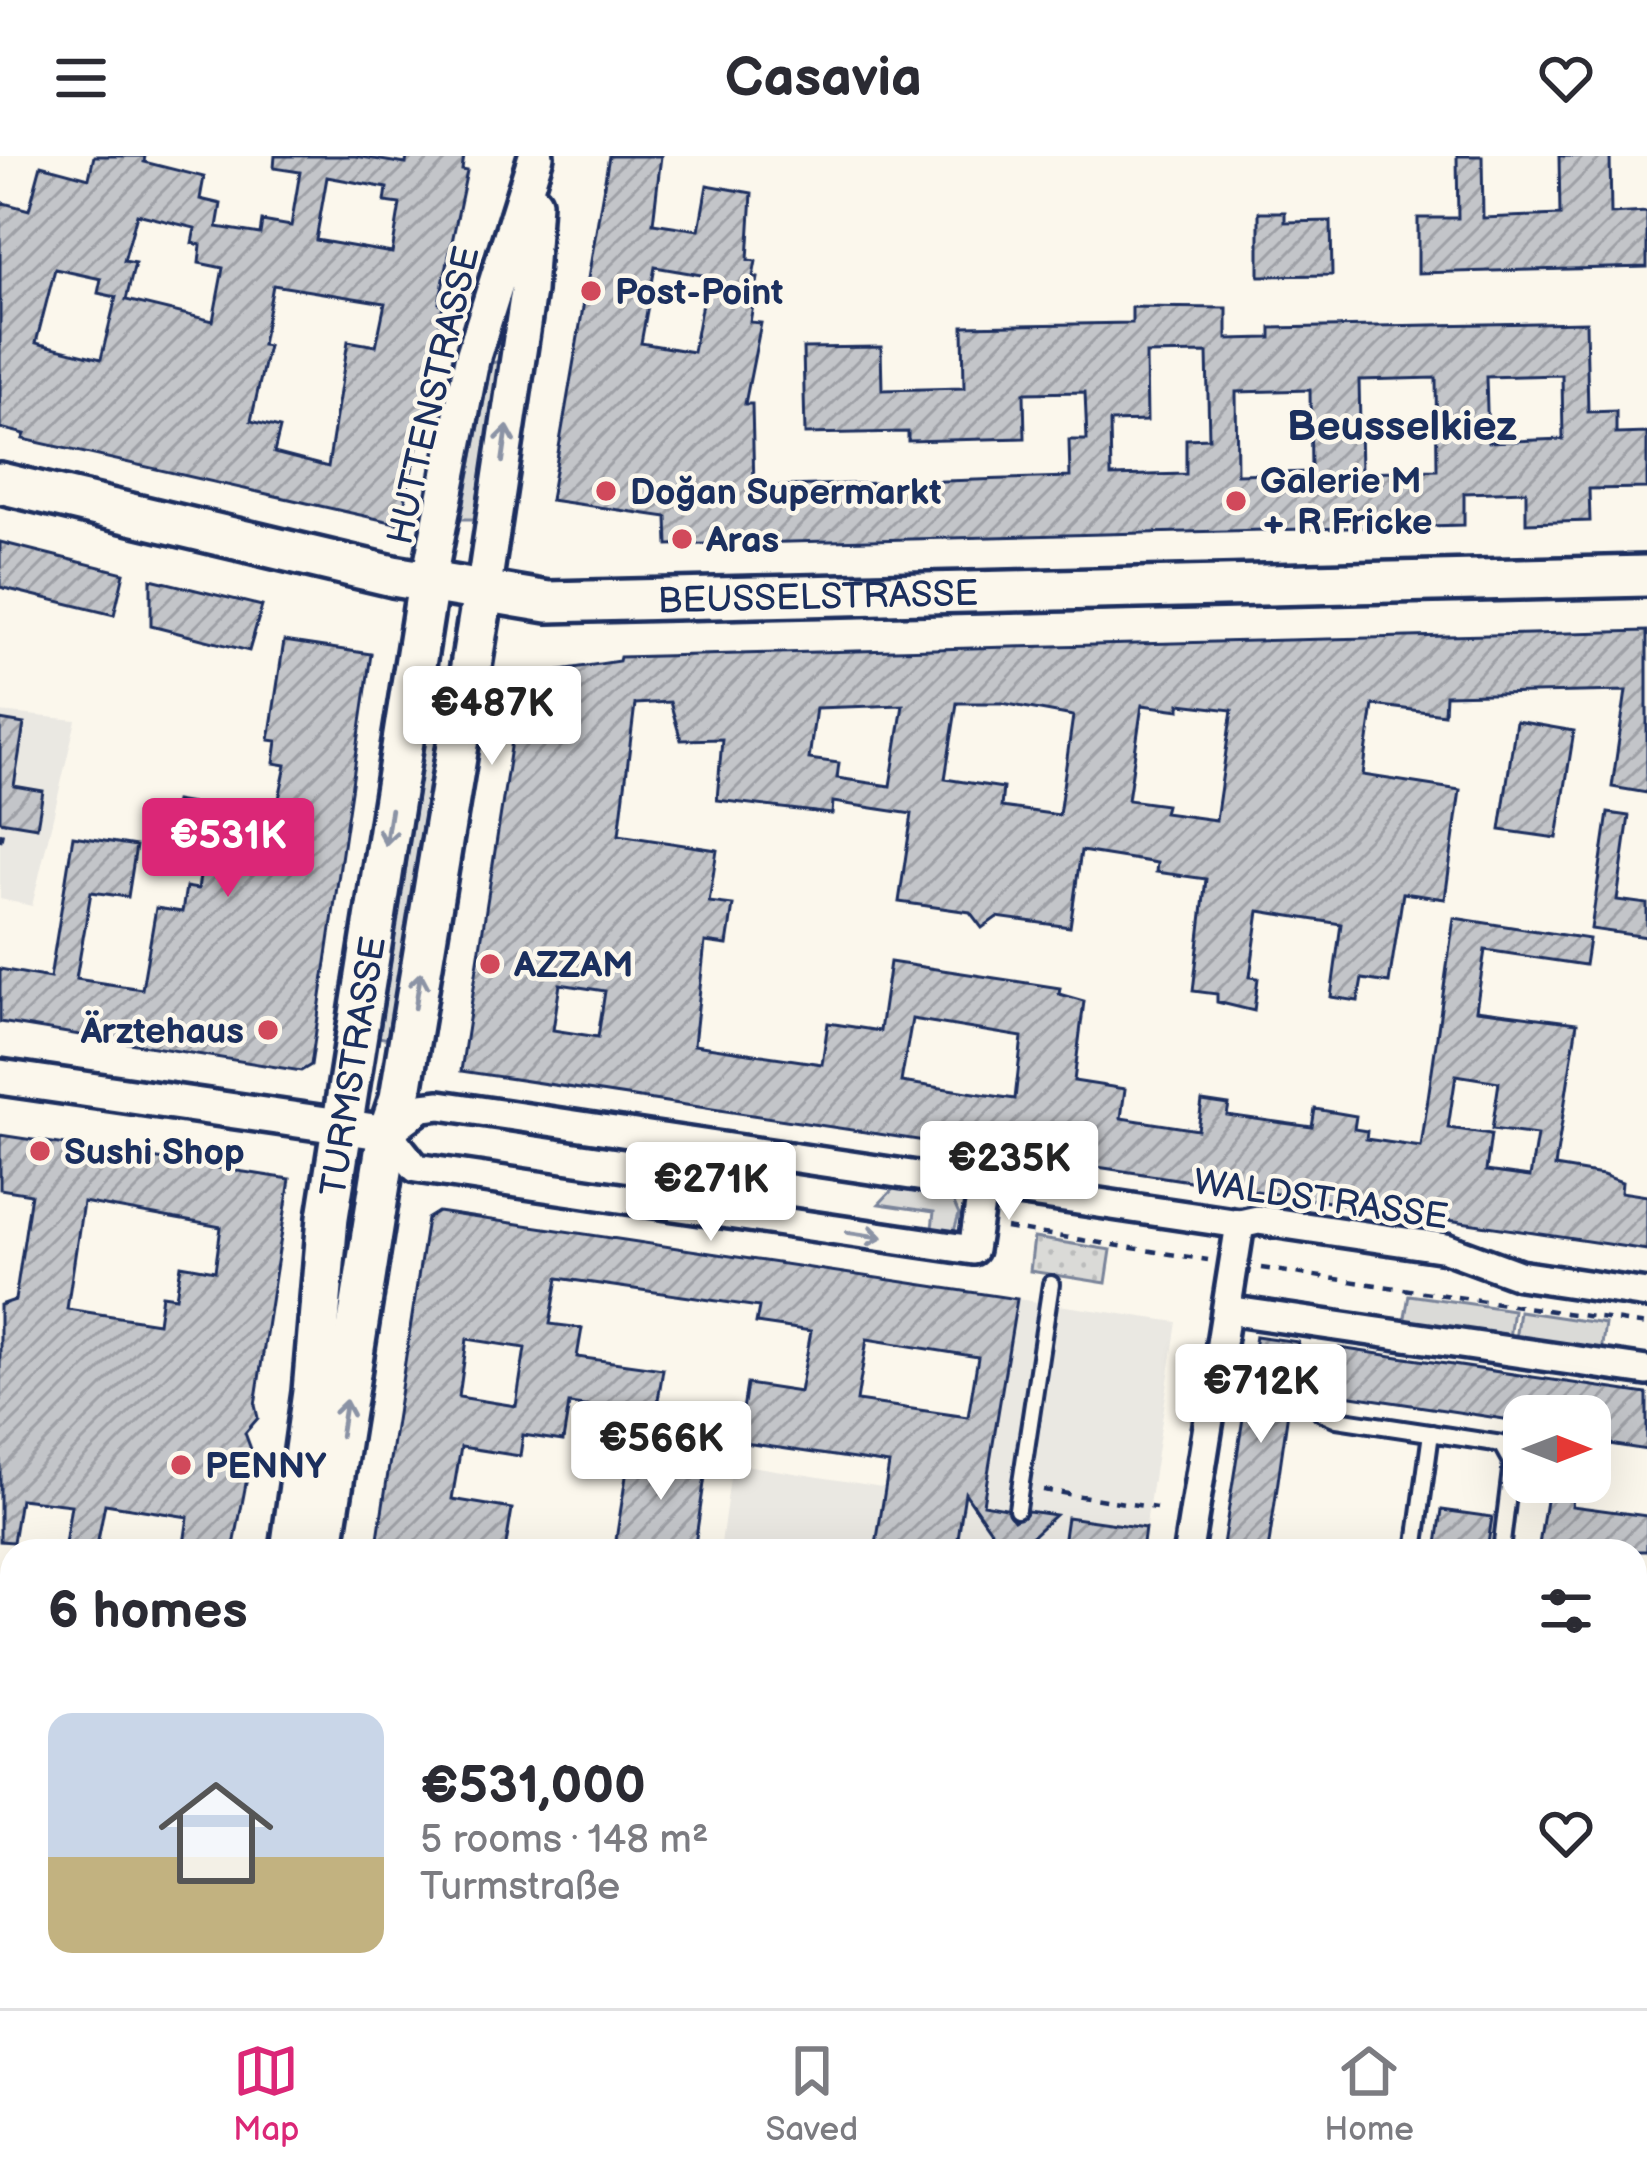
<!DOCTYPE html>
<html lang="en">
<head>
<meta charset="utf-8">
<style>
  :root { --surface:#fff; --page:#f7f7f7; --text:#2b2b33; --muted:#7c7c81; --line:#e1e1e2; --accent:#db2777 }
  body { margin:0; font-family:"Balsamiq Sans",sans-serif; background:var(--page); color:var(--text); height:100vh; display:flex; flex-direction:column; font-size:45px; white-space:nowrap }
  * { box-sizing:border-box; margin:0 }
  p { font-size:39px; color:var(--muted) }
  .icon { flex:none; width:66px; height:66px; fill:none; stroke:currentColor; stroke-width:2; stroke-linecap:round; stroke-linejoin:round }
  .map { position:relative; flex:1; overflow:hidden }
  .panel { position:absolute; left:0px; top:1383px; width:1647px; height:471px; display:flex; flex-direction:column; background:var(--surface); border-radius:36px 36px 0 0; box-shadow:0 12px 48px #0002 }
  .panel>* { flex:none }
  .needle { width:78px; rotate:90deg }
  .fabs { position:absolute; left:1503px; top:1239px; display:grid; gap:24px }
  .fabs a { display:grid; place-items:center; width:108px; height:108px; border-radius:24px; background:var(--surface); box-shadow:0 12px 48px #0002; font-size:60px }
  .price { position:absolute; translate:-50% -102px; padding:0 27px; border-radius:12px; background:#fff; color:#222; font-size:39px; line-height:78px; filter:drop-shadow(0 3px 6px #0008) }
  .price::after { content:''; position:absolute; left:50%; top:72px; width:36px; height:27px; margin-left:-18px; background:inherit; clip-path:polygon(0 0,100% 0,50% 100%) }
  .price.selected { background:var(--accent); color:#fff }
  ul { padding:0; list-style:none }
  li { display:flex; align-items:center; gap:36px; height:300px; padding:0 48px }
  li span { display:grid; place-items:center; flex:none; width:336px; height:240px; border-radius:24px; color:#555 }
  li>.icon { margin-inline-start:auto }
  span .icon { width:144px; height:144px; fill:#fffc; stroke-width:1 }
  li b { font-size:51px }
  h2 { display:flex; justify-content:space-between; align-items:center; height:144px; padding:0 48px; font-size:51px }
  header { display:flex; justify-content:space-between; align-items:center; height:156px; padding:0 48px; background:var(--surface); font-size:54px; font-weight:600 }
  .dock { display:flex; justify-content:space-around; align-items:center; height:168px; border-top:3px solid var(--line); background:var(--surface); font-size:33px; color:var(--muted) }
  .dock a { display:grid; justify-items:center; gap:6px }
  .dock .selected { color:var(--accent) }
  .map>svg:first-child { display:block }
  .built { fill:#eae8e2 }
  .grass { fill:#dadad7; stroke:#7a849a; stroke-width:3 }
  .park { fill:url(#park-dots); stroke:#7a849a; stroke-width:3 }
  .building { fill:url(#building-hatch); stroke:#1b2f5e; stroke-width:3; fill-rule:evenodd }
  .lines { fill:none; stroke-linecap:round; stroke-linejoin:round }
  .service-casing { stroke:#1b2f5e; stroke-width:22 }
  .minor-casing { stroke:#1b2f5e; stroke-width:36 }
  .tertiary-casing { stroke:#1b2f5e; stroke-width:42 }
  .secondary-casing { stroke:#1b2f5e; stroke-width:48 }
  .path { stroke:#1b2f5e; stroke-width:4.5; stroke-dasharray:9 9; stroke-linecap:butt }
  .service { stroke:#fbf7ec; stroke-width:14 }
  .minor { stroke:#fbf7ec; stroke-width:27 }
  .tertiary { stroke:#fbf7ec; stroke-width:33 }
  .secondary { stroke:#fbf7ec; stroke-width:39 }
  .oneway { stroke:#8b93a5 }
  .poi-dot { fill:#d1495b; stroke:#fbf7ec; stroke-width:4.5 }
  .labels { text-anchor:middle; stroke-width:9; stroke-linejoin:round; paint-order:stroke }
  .poi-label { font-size:36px; font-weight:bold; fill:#1b2f5e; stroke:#fbf7ec; text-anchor:start }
  .street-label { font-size:36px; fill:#1b2f5e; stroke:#fbf7ec }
  .quarter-label { font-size:42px; font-weight:bold; fill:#1b2f5e; stroke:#fbf7ec }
</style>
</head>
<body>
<header><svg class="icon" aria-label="menu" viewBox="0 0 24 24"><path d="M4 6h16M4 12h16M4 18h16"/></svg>Casavia<svg class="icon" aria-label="heart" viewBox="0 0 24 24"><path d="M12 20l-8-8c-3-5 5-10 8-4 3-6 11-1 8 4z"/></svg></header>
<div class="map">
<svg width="1647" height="1852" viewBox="0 0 1647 1852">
  <defs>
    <pattern id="park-dots" width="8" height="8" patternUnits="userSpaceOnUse" patternTransform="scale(3)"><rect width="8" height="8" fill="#dadad7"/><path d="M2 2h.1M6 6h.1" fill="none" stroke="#babbbb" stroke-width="1.8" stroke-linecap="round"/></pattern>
    <pattern id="building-hatch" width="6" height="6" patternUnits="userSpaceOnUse" patternTransform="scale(3)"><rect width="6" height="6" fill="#c3c5c9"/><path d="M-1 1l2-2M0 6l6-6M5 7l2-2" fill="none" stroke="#9ea0a6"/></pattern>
  </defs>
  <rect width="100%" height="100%" fill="#fbf7ec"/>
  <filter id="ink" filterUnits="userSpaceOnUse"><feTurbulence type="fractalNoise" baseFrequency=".00833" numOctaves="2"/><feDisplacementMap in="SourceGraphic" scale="24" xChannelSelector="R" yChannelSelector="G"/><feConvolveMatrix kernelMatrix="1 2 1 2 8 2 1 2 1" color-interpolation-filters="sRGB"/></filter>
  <g filter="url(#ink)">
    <g class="built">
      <polygon points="0,556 76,564 32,750 0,743"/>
      <polygon points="1017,1143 1177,1166 1142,1395 720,1395 732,1307 982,1347"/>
      <polygon points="0,1740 12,1742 12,1842 156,1842 154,1852 0,1852"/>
    </g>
    <g class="grass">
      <polygon points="501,205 474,363 461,363 491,207"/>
      <polygon points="436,518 446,519 389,883 379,881"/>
      <polygon points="895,1031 952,1043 959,1059 954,1075 931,1080 934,1056 879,1048"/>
      <polygon points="1409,1139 1513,1154 1509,1182 1404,1167"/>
      <polygon points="1519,1155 1605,1168 1601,1196 1515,1184"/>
    </g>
    <polygon class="park" points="1034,1082 1111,1094 1106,1127 1030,1115"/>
    <g class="building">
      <path d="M94,0h51l-1,6 60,15 -4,22 21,5 -4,23 43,7 2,-13 29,5 9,-54 -26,-4 1,-12h80l51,8 1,-8h57l-2,14 5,1 -28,132 4,1 -14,88 -29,132 -377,-85 2,-5 -25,-6v-226l29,8 12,-45 48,13zM327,21l60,11 -2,14 15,2 -8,49 -76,-13zM137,58l58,14 -3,15 9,2 -2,18 24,5 -10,53 -87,-21 9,-37 -11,-2zM55,113l46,10 -3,14 18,4 -15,62 -65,-16zM273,129l112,18 -9,43 -28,-5 -20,126 -54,-14 6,-25 -29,-7 17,-75 -6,-1z"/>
      <path d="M609,0h52l-8,67 46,7 8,-45 45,8 -4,67 8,1 -3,16 5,1 -8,44 11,1 -16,81h7l2,83 316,-10 -1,-37h18l-2,-48 -61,1 1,45 -117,3v-9l-103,2 -2,-86 78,-1 1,43 82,-2 -1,-62 169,-3v-16l95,1v31l44,-1v-10l315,-6 2,90 28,-1v23l31,-1v55l-58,1 1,32 -64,2v-32l-62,2v32l-796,20 -1,-28 -117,-17zM655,111l52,9 -14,76 -52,-9zM1207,197l2,85 -23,1v35l-75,2 -1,-54 37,-1 -1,-67zM1562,219l1,64 -75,3 -2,-65zM1436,222l1,92 -76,2 -2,-92zM1310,234l1,82 -74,2 -1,-82z"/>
      <polygon points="1457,0 1482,0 1483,62 1560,59 1559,0 1610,0 1611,58 1647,56 1647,111 1418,117 1418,62 1458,62"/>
      <polygon points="1259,56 1285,56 1285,66 1331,65 1332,119 1259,120"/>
      <polygon points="0,386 124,417 114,459 0,431"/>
      <polygon points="151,423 262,450 249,495 151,470"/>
      <path d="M1647,475v162l-35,-6 14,-96 -181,4 -1,19 -71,-9 -10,70 97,15 -15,109 -42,-6 -14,90 -27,-4 -4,22 -27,-4 10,-73 -82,-13 -9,66 8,1 -4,33 -37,-9v-8l-24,-3 13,-112 -50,-7 1,-9 -76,-12 -11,76 -73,-10 -15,11 -12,-16 -71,-10 13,-88 -79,-12 -1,12 -115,-14 5,-61 -41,1 -11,-38 -35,2 -16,131 98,15 -8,52 24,3 -6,40 -22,-3 -11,103 128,19 6,-41 52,8 10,-69 170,26 -1,6 25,7 -10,80 51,8 -4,29 77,12 4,-29 27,4 -2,10 85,12 3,-18 41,7 -2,13 13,2 -1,8 55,8 33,-229 135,21 -4,26 -100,-15 -9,60 101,13 -22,144 48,8 19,7 -1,10 26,4v54l-1186,-179 61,-395 97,-15 1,-4zM957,547h45l71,13 -14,99 -58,-8 2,-19 -58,-9zM1180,548l52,6 -16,110 -52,-7 2,-8 -38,-5 14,-95 38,5zM903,549l-13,81 -53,-8 2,-15 -30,-4 7,-51zM560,828l45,7 -7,46 -45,-7zM912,863l110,18 -7,62 -114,-17zM1456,919l43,7 -7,47 45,6 -7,42 -44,-6 5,-37 -43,-6z"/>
      <polygon points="284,485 371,498 311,909 301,915 0,866 0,813 50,822 73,680 136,690 128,741 91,736 76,823 142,833 156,752 182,756 186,731 198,733 207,676 170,670 175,645 275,662 286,609 274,607 277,585 269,584"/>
      <polygon points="0,564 24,568 14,630 43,635 37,671 0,665"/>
      <polygon points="1516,565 1574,575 1557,682 1500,674"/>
      <polygon points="1608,657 1629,660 1617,744 1647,748 1647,781 1591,773"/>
      <path d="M0,979l290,44 -35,226 3,13 -13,15 7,19 -19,99h-50l5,-34 -83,-13 -9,47h-32l7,-46 -51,-6 -7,43 -13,-1v-236l15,-5 16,-106 -31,-5zM83,1046l138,25 -6,44 -34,-6 -5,32 -14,-2 -4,28 -91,-14z"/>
      <path d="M438,1056l579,87 -34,205 23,4 8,12 14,-9 27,4 -30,28 -28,-4 -32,-46 -9,58h-81l14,-87 -151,-22 9,-58 53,8 11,-61 -55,-8 3,-16 -201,-29 -8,46 32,4 -5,29 86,12 -13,82h-22l6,-38 -65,-9 -6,37 -40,-6 -3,21 -59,-9 -9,52 60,10 -7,42h-129l51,-332zM467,1183l58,9 -9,58 -57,-9zM867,1183l111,18 -10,60 -111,-16z"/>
      <polygon points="1256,1180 1298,1186 1268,1395 1222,1395"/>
      <polygon points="1339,1192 1647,1238 1647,1294 1590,1285 1590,1260 1524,1260 1524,1266 1332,1237"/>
      <polygon points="630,1295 707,1307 694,1395 615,1390"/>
      <polygon points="1549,1326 1575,1326 1572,1350 1647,1360 1647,1395 1538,1395"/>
      <polygon points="1442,1354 1492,1361 1487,1395 1436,1395"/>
      <polygon points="1067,1361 1145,1372 1142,1395 1062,1395"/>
    </g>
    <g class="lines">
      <g class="service-casing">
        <g id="service">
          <polyline points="1305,1229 1321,1256 1337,1263 1502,1288 1512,1306 1501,1395"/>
          <polyline points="1017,1353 1051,1128"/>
          <polyline points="1415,1395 1431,1277"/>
        </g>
      </g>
      <g class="minor-casing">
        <g id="minor">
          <path d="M983,1029l-10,65 -557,-82 -28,-35 35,-26 17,-2c266,42 533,79 800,119l18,-4 188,28 73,27 128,19"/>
          <polyline points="1227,1154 1647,1215"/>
          <polyline points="1188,1395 1240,1068"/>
          <polyline points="1115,1852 1117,1842"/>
        </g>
      </g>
      <g class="tertiary-casing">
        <g id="tertiary">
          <polyline points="428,427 472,204 536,0"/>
          <polyline points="483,437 528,135 534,46"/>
          <polyline points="0,921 388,977"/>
        </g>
      </g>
      <g class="secondary-casing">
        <g id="secondary">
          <path id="s1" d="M0,327l393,93 155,26 1099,-26"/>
          <path id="s2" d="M291,1395l22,-159 15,-175 100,-634"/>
          <polyline points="322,1395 388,977 400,942 483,437"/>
          <polyline points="248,1852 250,1842"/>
        </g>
      </g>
      <g class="path">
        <polyline points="0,685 4,666"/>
        <polyline points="1006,1072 1208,1104"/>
        <polyline points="1261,1112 1647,1169"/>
        <polyline points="1043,1334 1156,1352"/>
        <polyline points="1635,1538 1647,1539"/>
        <polyline points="1635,1788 1647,1789"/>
        <polyline points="1515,1842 1592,1852"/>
      </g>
      <use href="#service" class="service"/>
      <use href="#minor" class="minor"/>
      <use href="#tertiary" class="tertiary"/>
      <use href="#secondary" class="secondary"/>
    </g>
    <defs><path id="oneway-shaft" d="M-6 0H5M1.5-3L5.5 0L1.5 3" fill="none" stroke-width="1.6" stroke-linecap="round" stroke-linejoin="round" transform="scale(3)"/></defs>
    <g class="oneway">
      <use href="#oneway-shaft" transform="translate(505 288) rotate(-82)"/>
      <use href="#oneway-shaft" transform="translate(388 671) rotate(99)"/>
      <use href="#oneway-shaft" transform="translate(418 834) rotate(-81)"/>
      <use href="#oneway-shaft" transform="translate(865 1079) rotate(8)"/>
      <use href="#oneway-shaft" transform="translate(343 1262) rotate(-81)"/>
    </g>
  </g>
  <g class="poi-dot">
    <circle cx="591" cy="135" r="12"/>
    <circle cx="606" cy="335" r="12"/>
    <circle cx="1236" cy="345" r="12"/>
    <circle cx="682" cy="383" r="12"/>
    <circle cx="490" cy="808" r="12"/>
    <circle cx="268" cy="874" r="12"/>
    <circle cx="40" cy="995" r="12"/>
    <circle cx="181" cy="1309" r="12"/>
  </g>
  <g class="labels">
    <g class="poi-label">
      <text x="615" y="148">Post-Point</text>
      <text x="1260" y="337">Galerie M<tspan x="1260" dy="41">+ R Fricke</tspan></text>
      <text x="630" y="348">Doğan Supermarkt</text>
      <text x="706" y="396">Aras</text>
      <text x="514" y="821">AZZAM</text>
      <text x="244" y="887" text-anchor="end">Ärztehaus</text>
      <text x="64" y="1008">Sushi Shop</text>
      <text x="205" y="1322">PENNY</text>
    </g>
    <g class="street-label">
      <text transform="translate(432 239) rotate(-77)" y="13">HUTTENSTRASSE</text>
      <text dy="13" stroke="none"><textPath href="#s1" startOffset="831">BEUSSELSTRASSE</textPath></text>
      <text dy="13" stroke="none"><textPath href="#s2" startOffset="489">TURMSTRASSE</textPath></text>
      <text transform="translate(1321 1042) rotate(8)" y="13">WALDSTRASSE</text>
    </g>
    <g class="quarter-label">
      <text x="1402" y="284">Beusselkiez</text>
    </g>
  </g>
</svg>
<div class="fabs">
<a><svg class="needle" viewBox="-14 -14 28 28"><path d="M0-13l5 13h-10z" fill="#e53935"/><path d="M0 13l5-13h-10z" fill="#7c7c81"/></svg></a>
</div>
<b class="price" style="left:492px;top:612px">€487K</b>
<b class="price selected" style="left:228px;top:744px">€531K</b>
<b class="price" style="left:1009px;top:1067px">€235K</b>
<b class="price" style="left:711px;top:1088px">€271K</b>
<b class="price" style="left:1261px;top:1290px">€712K</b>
<b class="price" style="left:661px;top:1347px">€566K</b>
<section class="panel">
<h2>6 homes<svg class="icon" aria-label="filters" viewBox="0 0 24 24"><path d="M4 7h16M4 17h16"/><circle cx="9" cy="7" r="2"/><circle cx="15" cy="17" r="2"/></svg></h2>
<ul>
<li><span style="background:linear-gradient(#c9d6e8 60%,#c2b280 0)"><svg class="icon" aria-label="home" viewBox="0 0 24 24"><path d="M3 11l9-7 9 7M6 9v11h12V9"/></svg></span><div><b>€531,000</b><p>5 rooms · 148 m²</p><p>Turmstraße</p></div><svg class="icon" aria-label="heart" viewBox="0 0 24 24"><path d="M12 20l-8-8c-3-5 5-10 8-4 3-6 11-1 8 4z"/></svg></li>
</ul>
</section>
</div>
<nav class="dock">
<a class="selected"><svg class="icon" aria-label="map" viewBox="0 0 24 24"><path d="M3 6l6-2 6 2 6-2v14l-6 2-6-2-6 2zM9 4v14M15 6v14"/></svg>Map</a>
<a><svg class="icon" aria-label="saved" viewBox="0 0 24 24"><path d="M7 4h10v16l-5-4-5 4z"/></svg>Saved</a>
<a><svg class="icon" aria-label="home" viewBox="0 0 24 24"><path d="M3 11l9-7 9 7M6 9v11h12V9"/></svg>Home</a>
</nav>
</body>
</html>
